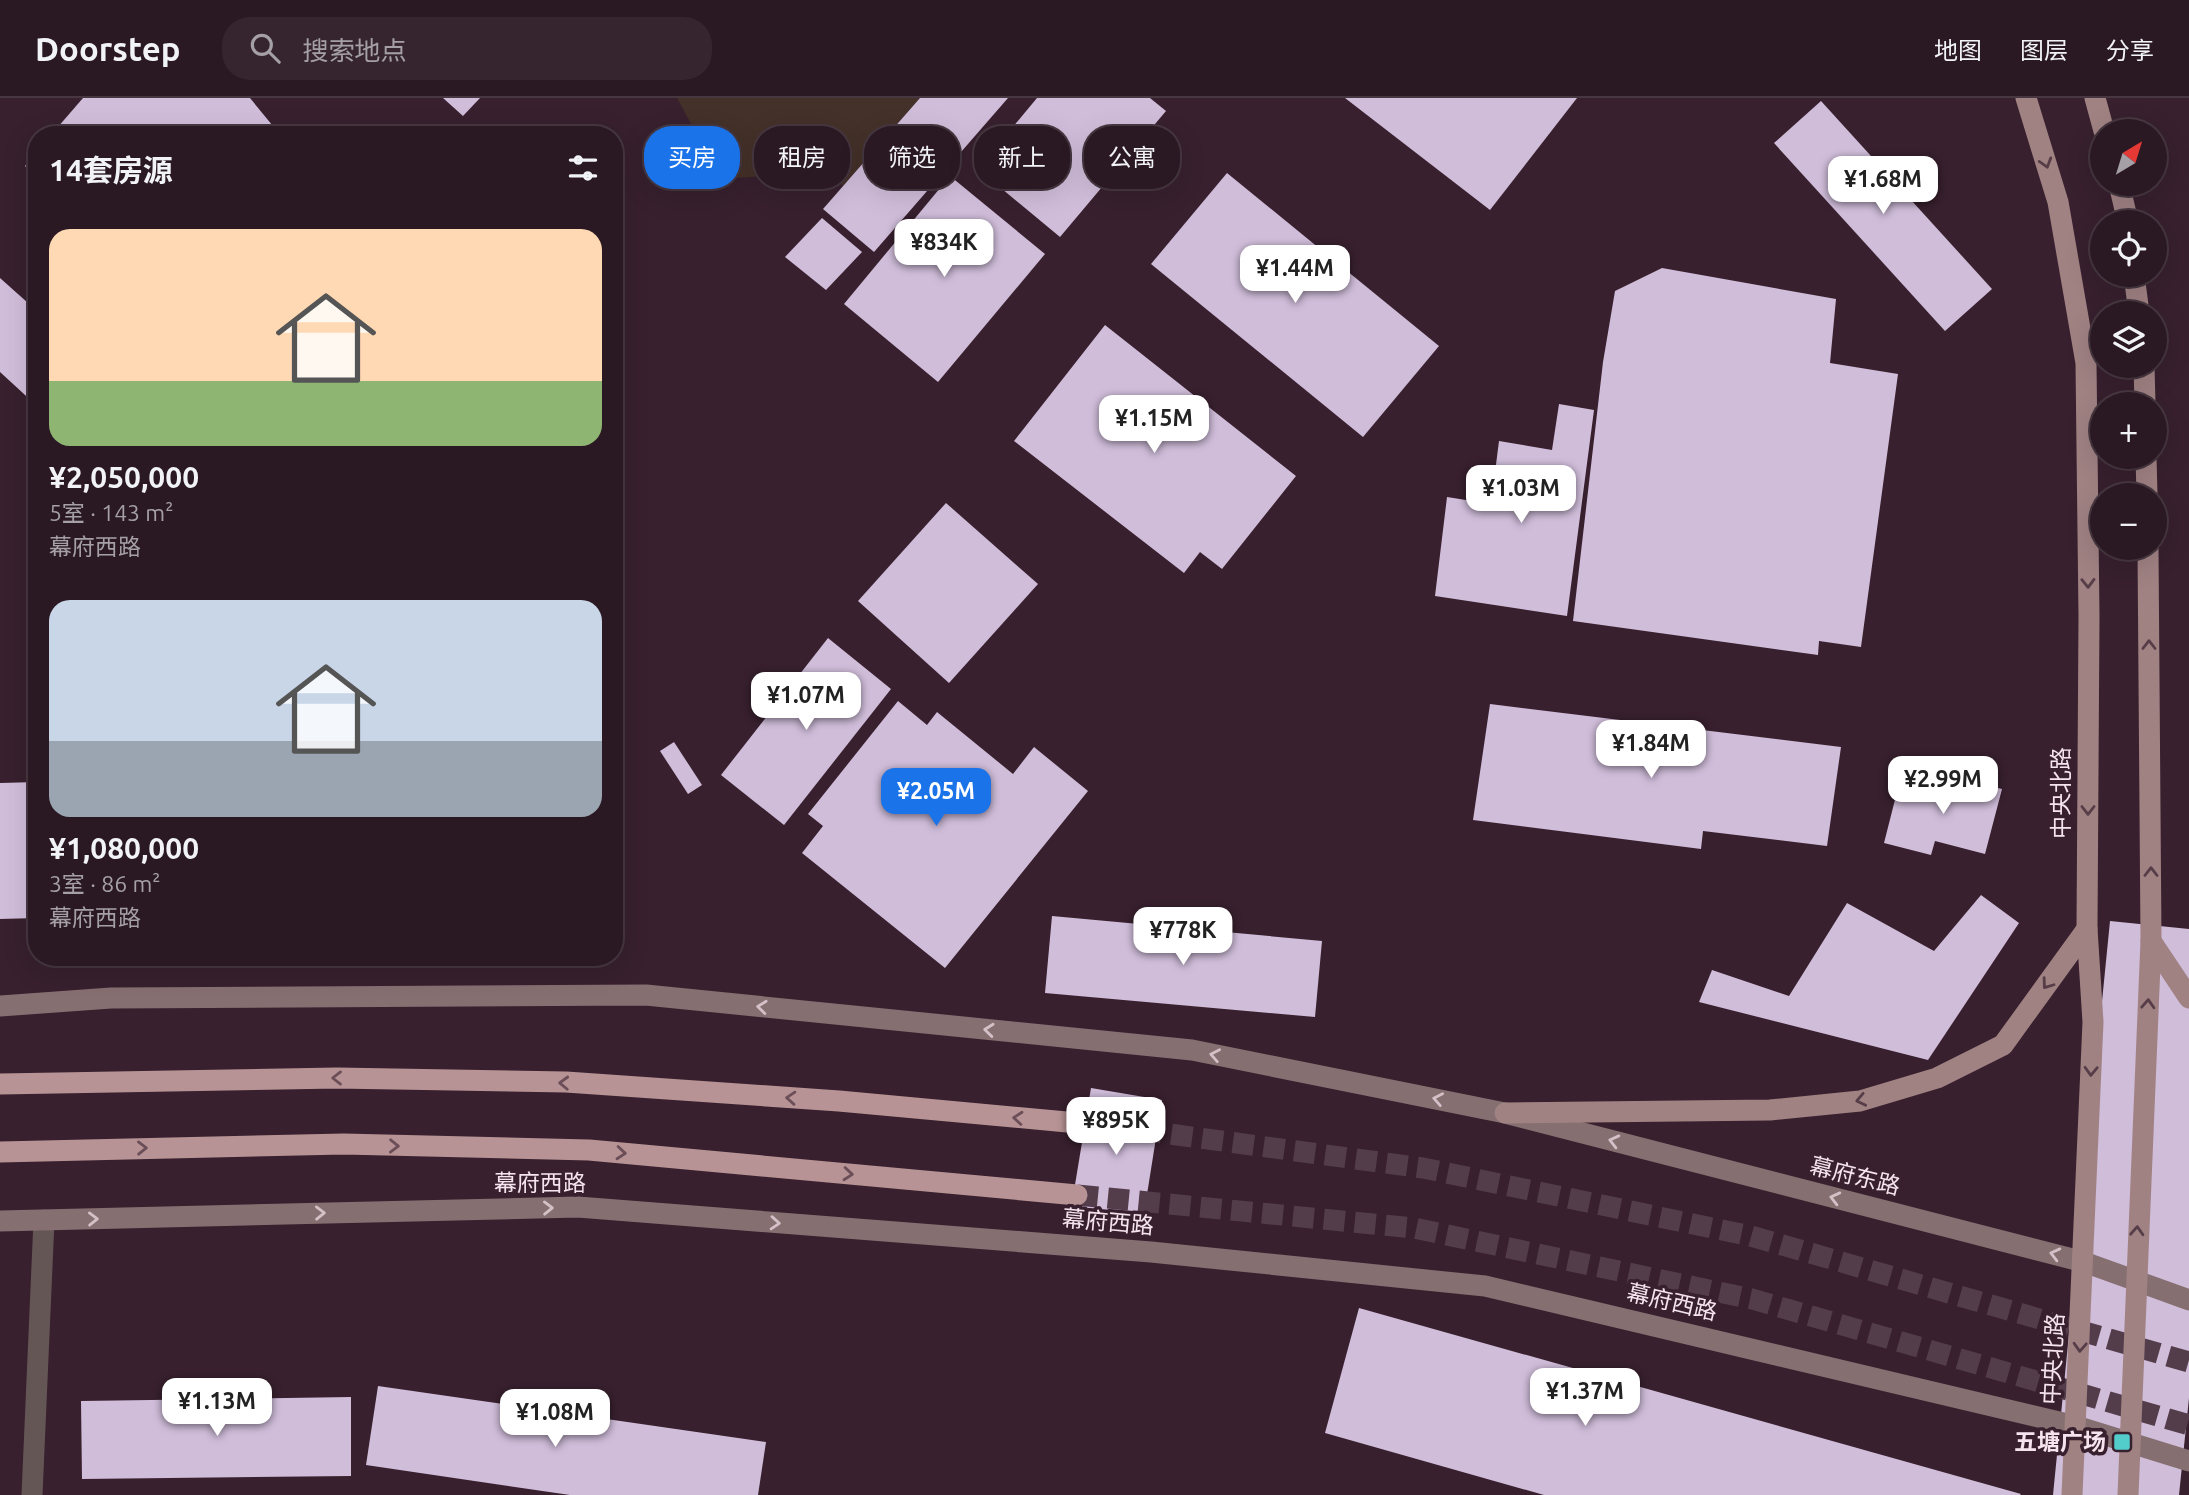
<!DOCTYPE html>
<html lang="zh">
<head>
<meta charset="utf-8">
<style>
  :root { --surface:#2a1822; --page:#36252f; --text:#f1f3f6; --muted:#a5a0a5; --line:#463740; --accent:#1a73e8 }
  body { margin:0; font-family:Ubuntu,"Noto Sans SC",sans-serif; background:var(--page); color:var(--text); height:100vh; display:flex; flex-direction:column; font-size:26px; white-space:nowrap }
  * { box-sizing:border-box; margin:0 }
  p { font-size:23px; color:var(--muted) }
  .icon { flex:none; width:38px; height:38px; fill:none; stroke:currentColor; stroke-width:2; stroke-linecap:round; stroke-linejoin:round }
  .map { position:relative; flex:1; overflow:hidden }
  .details { position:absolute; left:28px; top:28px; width:595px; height:840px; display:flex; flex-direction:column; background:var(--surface); border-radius:28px; box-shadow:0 7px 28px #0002,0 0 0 2px var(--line) }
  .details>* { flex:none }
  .hud { position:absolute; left:644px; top:28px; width:665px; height:63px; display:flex; gap:14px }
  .needle { width:46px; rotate:38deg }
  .tools { position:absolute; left:2090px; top:21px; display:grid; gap:14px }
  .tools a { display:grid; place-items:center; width:77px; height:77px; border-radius:50%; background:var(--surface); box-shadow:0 7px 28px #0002,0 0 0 2px var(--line); font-size:35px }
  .price { position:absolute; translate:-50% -60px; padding:0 16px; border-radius:14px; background:#fff; color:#222; font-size:23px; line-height:46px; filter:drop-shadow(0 2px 4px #0008) }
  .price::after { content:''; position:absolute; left:50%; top:42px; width:21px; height:16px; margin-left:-10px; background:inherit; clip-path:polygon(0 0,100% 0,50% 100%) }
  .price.on { background:var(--accent); color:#fff }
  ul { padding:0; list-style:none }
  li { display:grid; align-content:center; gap:14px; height:371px; padding:0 21px }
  li span { display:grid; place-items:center; height:217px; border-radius:21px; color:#555 }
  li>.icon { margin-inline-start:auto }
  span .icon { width:126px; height:126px; fill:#fffc; stroke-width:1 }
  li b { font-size:30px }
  h2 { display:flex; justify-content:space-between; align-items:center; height:84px; padding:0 21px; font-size:30px }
  .chip { padding:0 24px; border-radius:28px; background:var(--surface); box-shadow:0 7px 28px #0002,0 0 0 2px var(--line); font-size:24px; line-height:63px }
  .chip.on { background:var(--accent); color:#fff }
  header { display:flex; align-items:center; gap:42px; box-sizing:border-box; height:98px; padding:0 35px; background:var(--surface); border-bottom:2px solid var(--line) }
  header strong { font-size:33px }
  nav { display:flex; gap:38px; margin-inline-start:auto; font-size:24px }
  .search { width:490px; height:63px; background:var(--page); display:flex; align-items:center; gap:18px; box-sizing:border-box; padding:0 24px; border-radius:28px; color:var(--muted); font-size:26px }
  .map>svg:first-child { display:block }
  .green { fill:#443129 }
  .building { fill:#d0bdda }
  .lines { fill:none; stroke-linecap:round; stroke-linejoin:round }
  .highway-tunnel { stroke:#543d4b; stroke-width:21; stroke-dasharray:21 10; stroke-linecap:butt }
  .street { stroke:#655656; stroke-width:21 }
  .secondary { stroke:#866f70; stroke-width:21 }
  .primary { stroke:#a08283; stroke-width:21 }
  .highway { stroke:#b79395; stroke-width:21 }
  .oneway { stroke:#573d48 }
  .oneway2 { stroke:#d4c1c8 }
  .oneway3 { stroke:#6b4e57 }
  .poi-dot { fill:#53cdcb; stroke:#38202e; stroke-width:2.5 }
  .labels { text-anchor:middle; stroke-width:7; stroke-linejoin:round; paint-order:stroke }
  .street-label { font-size:23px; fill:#f5e4ed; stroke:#38202e }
  .poi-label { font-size:23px; font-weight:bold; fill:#f5e4ed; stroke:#38202e; text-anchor:end }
</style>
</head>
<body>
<header>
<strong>Doorstep</strong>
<div class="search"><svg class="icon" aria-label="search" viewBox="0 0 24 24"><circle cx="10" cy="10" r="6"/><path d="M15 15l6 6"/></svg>搜索地点</div>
<nav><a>地图</a><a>图层</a><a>分享</a></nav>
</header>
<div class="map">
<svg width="2189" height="1397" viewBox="0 0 2189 1397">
  <rect width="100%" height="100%" fill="#38202e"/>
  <polygon class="green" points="677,0 920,0 843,88 810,63 778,77 735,80 711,62"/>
  <g class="building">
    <polygon points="83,0 250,0 277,33 273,37 51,37"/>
    <polygon points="443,0 480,0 463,18"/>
    <polygon points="920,0 1008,0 874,154 823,111"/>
    <polygon points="1037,0 1150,0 1166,13 1060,139 978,71"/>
    <polygon points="1345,0 1577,0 1490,112"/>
    <polygon points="1821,3 1992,191 1945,233 1774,45"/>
    <polygon points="37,54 37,81 25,68"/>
    <polygon points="1227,75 1439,248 1363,339 1151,166"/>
    <polygon points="950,78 1045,156 938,284 844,206"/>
    <polygon points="822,120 862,154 826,192 785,159"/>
    <polygon points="1662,170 1836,201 1830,265 1898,276 1861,549 1819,543 1818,557 1573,523 1603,264 1615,193"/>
    <polygon points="0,180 37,213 37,308 0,274"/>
    <polygon points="1105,227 1296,378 1222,471 1200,454 1184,475 1014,343"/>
    <polygon points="1559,306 1594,312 1567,518 1435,498 1447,399 1491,406 1499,343 1552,352"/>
    <polygon points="946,405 1038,486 949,585 858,503"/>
    <polygon points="828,540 891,591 784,727 721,677"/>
    <polygon points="898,603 927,627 937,614 1013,676 1034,649 1088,693 945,870 802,755 823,728 808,716"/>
    <polygon points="1490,606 1841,649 1827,748 1703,733 1701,751 1473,722"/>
    <polygon points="674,644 702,687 688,696 660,653"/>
    <polygon points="1950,678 2002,691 1985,756 1935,743 1931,757 1884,745 1900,682 1946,694"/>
    <polygon points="37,684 37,820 0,821 0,685"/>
    <polygon points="1981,797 2019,825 1928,962 1699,904 1712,872 1789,898 1847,805 1934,853"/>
    <polygon points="1052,818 1322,843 1315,919 1045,895"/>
    <polygon points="2110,823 2189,831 2189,1300 2179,1397 2053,1397"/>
    <polygon points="1091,990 1162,1002 1142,1128 1070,1117"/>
    <polygon points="1359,1210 2021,1396 2020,1397 1544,1397 1325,1335"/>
    <polygon points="378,1288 766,1344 758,1397 570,1397 366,1367"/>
    <polygon points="351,1299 351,1378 82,1381 81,1303"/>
  </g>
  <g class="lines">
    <g class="highway-tunnel">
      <polyline points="1110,1028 1423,1070 1751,1138 2189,1264"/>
      <polyline points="1077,1097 1414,1130 1752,1201 2189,1327"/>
    </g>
    <polyline class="street" points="32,1397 44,1122"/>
    <g class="secondary">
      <polyline points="0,908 111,900 646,897 1192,952 1505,1015 2084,1164 2189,1202"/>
      <polyline points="0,1123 578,1109 1151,1154 1485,1188 2076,1328 2189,1363"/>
    </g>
    <g class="primary">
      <polyline points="2026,0 2058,104 2086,265 2089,518 2087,831 2093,924 2072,1397"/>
      <polyline points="2095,0 2104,33"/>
      <polyline points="2119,86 2128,124"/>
      <polyline points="2134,177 2139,215"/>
      <polyline points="2144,268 2145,306"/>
      <polyline points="2146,359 2147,397"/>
      <polyline points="2151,843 2189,900"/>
      <polyline points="1505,1015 1770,1012 1860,1003 1937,980 2003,947 2087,831"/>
      <polyline points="2128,1397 2151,843 2148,450"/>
    </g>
    <g class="highway">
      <polyline points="0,986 337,980 566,984 839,1003 1110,1028"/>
      <polyline points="0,1054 344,1046 589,1052 1077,1097"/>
    </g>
  </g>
  <defs><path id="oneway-chevron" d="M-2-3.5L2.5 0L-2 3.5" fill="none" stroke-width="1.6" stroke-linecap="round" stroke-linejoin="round" transform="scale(1.75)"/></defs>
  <g class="oneway">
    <use href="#oneway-chevron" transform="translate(2046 65) rotate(73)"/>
    <use href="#oneway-chevron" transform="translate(2088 485) rotate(89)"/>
    <use href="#oneway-chevron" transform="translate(2149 547) rotate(-90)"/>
    <use href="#oneway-chevron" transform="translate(2088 712) rotate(90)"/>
    <use href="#oneway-chevron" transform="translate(2151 774) rotate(-90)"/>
    <use href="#oneway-chevron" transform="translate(2047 886) rotate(126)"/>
    <use href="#oneway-chevron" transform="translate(2148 906) rotate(-87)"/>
    <use href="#oneway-chevron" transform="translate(2091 973) rotate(92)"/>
    <use href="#oneway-chevron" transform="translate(1861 1002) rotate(168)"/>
    <use href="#oneway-chevron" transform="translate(2137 1133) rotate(-87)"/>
    <use href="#oneway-chevron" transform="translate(2080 1249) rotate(93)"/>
  </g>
  <g class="oneway2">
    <use href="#oneway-chevron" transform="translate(762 909) rotate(-174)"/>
    <use href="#oneway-chevron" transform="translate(989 932) rotate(-174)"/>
    <use href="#oneway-chevron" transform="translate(1215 957) rotate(-169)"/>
    <use href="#oneway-chevron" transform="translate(1438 1001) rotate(-169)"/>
    <use href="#oneway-chevron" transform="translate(1614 1043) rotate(-166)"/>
    <use href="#oneway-chevron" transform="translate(1835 1100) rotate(-166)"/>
    <use href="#oneway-chevron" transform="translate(548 1110) rotate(-1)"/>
    <use href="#oneway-chevron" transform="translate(320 1115) rotate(-1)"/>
    <use href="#oneway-chevron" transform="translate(93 1121) rotate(-1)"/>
    <use href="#oneway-chevron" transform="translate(775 1125) rotate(4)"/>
    <use href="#oneway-chevron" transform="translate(2055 1156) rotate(-166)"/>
  </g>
  <g class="oneway3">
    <use href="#oneway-chevron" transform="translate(337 980) rotate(180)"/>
    <use href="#oneway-chevron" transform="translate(564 985) rotate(-178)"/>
    <use href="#oneway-chevron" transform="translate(791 1000) rotate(-176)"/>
    <use href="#oneway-chevron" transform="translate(1018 1020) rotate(-175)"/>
    <use href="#oneway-chevron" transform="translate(394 1048) rotate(1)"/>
    <use href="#oneway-chevron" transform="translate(142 1050) rotate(-1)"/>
    <use href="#oneway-chevron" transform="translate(621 1055) rotate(5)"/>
    <use href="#oneway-chevron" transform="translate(848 1076) rotate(5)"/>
  </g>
  <rect class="poi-dot" x="2113" y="1335" width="18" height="18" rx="3.5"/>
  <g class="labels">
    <g class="street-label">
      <text transform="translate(2061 695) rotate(-90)" y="8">中央北路</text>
      <text transform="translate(1855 1078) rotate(14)" y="8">幕府东路</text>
      <text x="540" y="1093">幕府西路</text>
      <text transform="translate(1108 1124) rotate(5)" y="8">幕府西路</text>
      <text transform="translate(1672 1204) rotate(13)" y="8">幕府西路</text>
      <text transform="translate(2053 1261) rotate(-87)" y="8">中央北路</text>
    </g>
    <g class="poi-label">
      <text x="2106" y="1352">五塘广场</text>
    </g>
  </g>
</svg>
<div class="tools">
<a><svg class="needle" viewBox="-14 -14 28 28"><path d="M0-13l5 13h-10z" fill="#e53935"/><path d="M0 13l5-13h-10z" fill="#a5a0a5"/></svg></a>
<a><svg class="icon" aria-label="locate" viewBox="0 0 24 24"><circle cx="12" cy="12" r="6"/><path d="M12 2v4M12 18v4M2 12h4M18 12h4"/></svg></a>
<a><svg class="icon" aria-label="layers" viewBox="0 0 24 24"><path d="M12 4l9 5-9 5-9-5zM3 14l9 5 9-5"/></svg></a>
<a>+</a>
<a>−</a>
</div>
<b class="price" style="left:1883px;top:118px">¥1.68M</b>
<b class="price" style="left:944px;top:181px">¥834K</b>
<b class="price" style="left:1295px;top:207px">¥1.44M</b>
<b class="price" style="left:1154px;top:357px">¥1.15M</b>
<b class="price" style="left:1521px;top:427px">¥1.03M</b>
<b class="price" style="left:806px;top:634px">¥1.07M</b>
<b class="price" style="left:1651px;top:682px">¥1.84M</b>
<b class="price" style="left:1943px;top:718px">¥2.99M</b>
<b class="price on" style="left:936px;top:730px">¥2.05M</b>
<b class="price" style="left:1183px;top:869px">¥778K</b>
<b class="price" style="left:1116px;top:1059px">¥895K</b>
<b class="price" style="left:1585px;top:1330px">¥1.37M</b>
<b class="price" style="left:217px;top:1340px">¥1.13M</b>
<b class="price" style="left:555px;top:1351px">¥1.08M</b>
<div class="hud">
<a class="chip on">买房</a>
<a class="chip">租房</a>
<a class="chip">筛选</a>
<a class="chip">新上</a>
<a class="chip">公寓</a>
</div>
<section class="details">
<h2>14套房源<svg class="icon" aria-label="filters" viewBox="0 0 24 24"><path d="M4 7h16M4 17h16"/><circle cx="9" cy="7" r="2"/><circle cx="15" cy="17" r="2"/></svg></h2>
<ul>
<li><span style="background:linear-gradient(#ffd9b3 70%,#8fb573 0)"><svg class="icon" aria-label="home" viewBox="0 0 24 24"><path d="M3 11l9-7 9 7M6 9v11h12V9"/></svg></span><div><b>¥2,050,000</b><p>5室 · 143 m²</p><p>幕府西路</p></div></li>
<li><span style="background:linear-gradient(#c9d6e8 65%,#9aa5b1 0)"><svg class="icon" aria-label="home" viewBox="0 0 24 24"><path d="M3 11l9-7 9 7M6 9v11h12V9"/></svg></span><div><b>¥1,080,000</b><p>3室 · 86 m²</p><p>幕府西路</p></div></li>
</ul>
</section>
</div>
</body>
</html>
